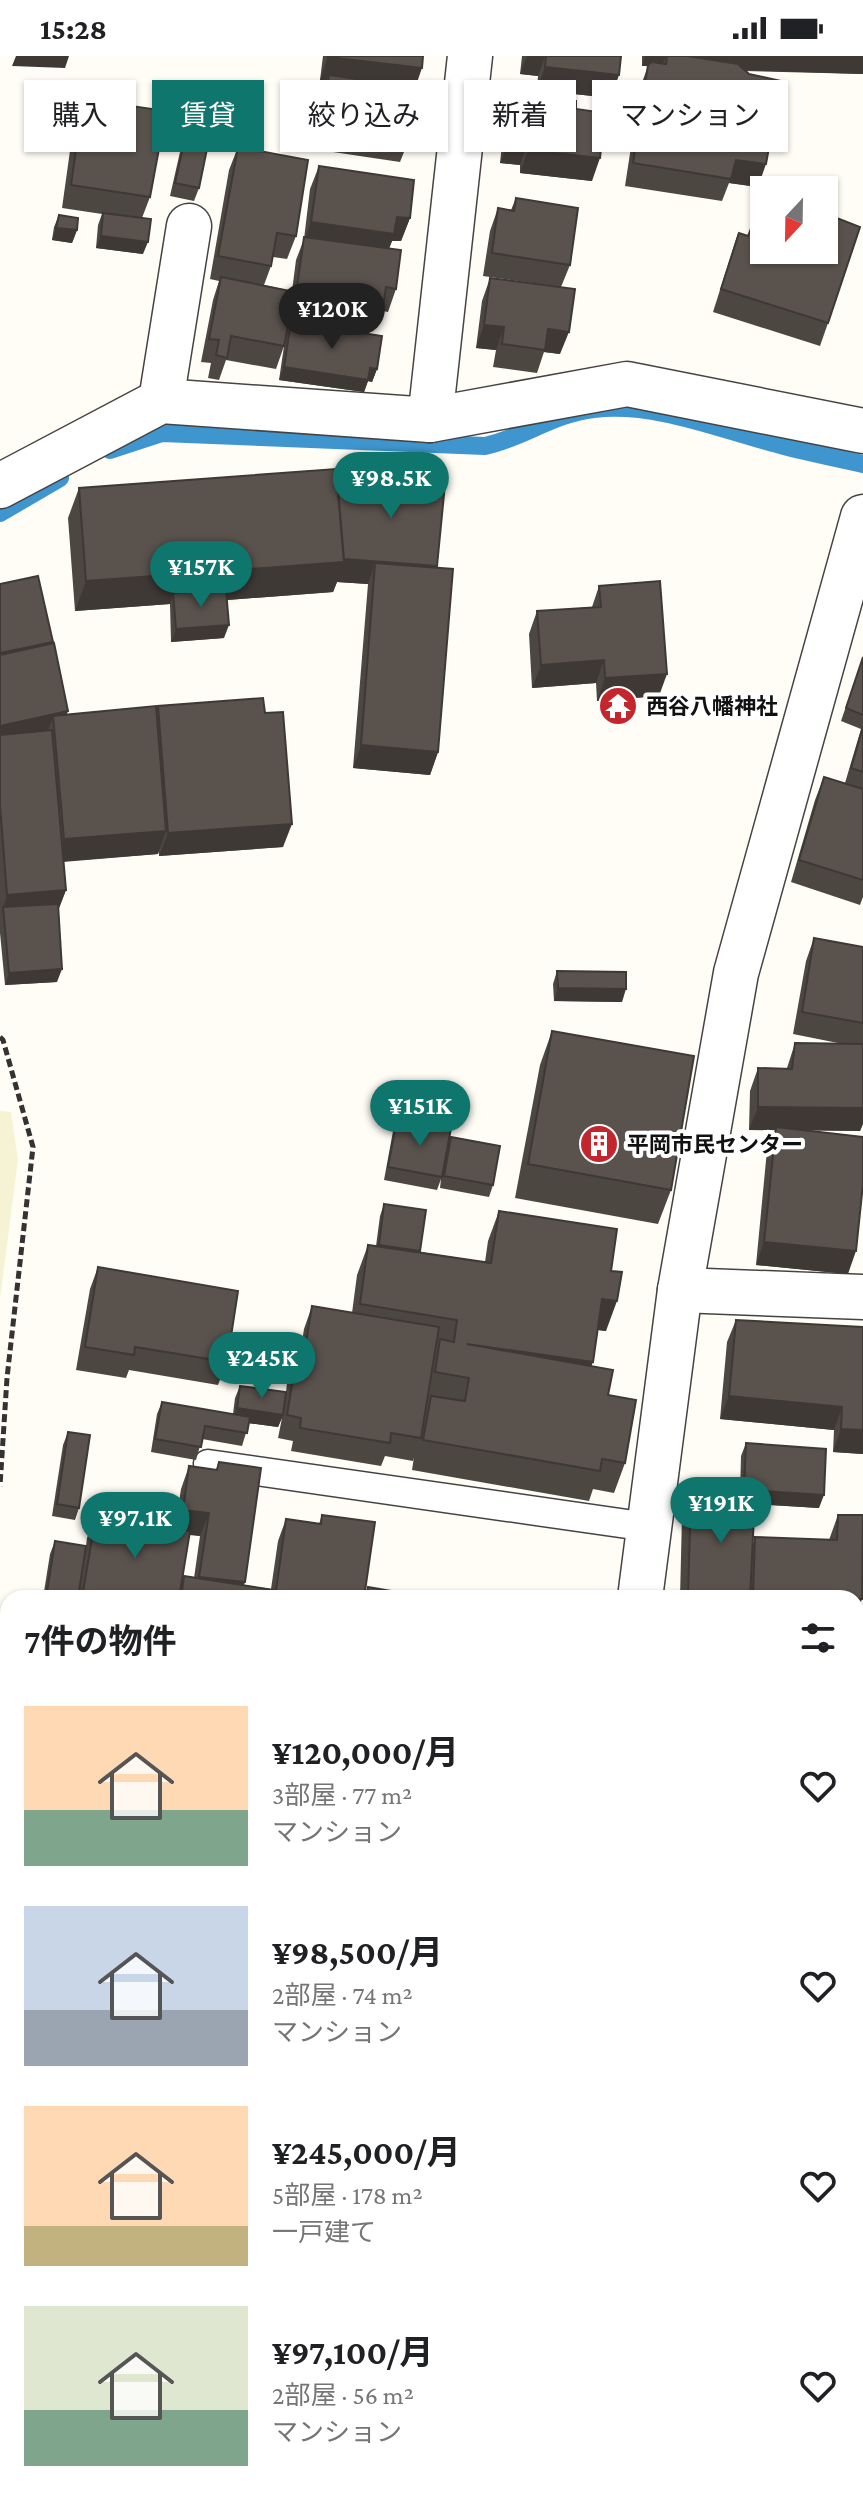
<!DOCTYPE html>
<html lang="ja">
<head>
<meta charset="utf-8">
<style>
  :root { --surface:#fff; --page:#f6f6f6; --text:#202124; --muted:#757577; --accent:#0f766e }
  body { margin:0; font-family:"Crimson Pro","Noto Sans JP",serif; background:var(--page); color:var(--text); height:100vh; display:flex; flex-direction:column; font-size:30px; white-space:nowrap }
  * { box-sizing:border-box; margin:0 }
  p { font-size:26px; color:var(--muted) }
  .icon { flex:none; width:44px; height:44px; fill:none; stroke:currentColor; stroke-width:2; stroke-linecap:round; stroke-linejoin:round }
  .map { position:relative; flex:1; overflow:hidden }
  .panel { position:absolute; left:0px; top:1534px; width:864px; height:912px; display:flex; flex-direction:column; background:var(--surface); border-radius:24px 24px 0 0; box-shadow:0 2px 6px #0004 }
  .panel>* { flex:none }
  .banner { position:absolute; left:24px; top:24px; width:816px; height:72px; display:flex; gap:16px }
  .needle { width:52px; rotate:202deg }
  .buttons { position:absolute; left:750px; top:120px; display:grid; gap:16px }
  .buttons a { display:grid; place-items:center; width:88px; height:88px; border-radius:0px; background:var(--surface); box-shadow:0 2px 6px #0004; font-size:40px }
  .price { position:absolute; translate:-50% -68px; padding:0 18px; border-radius:28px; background:var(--accent); color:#fff; font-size:26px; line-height:52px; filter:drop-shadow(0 2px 4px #0008) }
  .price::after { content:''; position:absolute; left:50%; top:48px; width:24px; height:18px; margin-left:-12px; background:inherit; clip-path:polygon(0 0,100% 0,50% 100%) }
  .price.on { background:#222; color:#fff }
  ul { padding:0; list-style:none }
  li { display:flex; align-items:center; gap:24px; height:200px; padding:0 24px }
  li span { display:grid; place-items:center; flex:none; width:224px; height:160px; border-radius:0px; color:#555 }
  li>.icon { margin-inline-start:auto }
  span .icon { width:96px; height:96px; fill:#fffc; stroke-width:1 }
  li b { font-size:34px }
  h2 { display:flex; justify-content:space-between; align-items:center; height:96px; padding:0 24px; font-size:34px }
  .pill { padding:0 28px; border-radius:0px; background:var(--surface); box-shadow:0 2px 6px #0004; font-size:28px; line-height:72px }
  .pill.on { background:var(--accent); color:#fff }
  .status { display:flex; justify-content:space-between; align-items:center; height:56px; padding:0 40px; background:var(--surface); direction:ltr }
  .status svg { height:22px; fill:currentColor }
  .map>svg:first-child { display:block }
  .farmland { fill:#f6f3d4 }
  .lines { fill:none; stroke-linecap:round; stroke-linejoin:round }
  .stream { stroke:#3f96cf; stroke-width:18 }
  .lane-casing { stroke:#444; stroke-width:31 }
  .street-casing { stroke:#444; stroke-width:47 }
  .path { stroke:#333; stroke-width:5; stroke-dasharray:8 4; stroke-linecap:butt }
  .lane { stroke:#fff; stroke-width:28 }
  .street { stroke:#fff; stroke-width:44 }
  .wall { fill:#4d4742; fill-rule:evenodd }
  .shaded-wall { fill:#3f3936 }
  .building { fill:#5a524d; stroke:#3f3936; stroke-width:2 }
  .labels { text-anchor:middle; stroke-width:8; stroke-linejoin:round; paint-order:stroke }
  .poi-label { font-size:22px; font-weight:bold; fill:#111; stroke:#fff; text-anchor:start }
</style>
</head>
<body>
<div class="status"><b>15:28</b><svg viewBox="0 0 49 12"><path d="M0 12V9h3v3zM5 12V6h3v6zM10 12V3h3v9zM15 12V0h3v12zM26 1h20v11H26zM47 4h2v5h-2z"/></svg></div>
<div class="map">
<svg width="863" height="2446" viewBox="0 0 863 2446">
  <rect width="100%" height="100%" fill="#fffdf5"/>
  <polygon class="farmland" points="0,1055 11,1056 18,1104 0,1243"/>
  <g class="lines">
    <g class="stream">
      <path d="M110,394l52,-17 323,13c38,-8 69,-33 109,-37 60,-7 123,19 179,34 30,9 60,14 90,21"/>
      <polyline points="0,457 60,422"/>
    </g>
    <g class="lane-casing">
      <polyline id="lane" points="208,1408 648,1471"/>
    </g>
    <g class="street-casing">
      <g id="street">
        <polyline points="161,345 189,170"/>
        <polyline points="430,364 470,0"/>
        <polyline points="0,430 161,345 430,364 627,328 863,375"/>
        <polyline points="680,1234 863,1241"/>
        <polyline points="640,1542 680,1234 736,917 863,461"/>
        <polyline points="0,1835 8,1835"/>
        <polyline points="856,1904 863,1904"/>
        <polyline points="643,2438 645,2446"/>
      </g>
    </g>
    <polyline class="path" points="0,981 3,984 33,1091 7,1322 0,1430"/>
    <use href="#lane" class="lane"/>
    <use href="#street" class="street"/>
  </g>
  <g class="wall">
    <polygon points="323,0 423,0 415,31 420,69 411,92 406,91 400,106 313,93 320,42 326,25 320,24"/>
    <polygon points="522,0 621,0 611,42 537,34 538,20 520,18"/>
    <polygon points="642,0 863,0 863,18 745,15 758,131 729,127 722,145 625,130 640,32 648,10 642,10"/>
    <polygon points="514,38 576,53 592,125 520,117 520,109 500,107 505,61"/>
    <polygon points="83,43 150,141 142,162 143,198 96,192 98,169 102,158 62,152 74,66"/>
    <polygon points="185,83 199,132 194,145 170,140 180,96"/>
    <polygon points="238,91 296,180 287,203 273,201 271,210 264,229 292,235 296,204 304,183 310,133 319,110 410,162 401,185 392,185 389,192 396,233 388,256 382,255 375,273 290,262 287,277 291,266 377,313 372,326 368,325 364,336 279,324 284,290 276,313 226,304 219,324 208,322 211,307 201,306 213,244 219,225 210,223 229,114"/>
    <polygon points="516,142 570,209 561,231 483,220 490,175 498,152 511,154"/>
    <polygon points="59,159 77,174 72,187 52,184 54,171"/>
    <polygon points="738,177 828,267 820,290 713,256"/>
    <polygon points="490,222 560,298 544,296 537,317 493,311 496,294 476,292 482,245"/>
    <polygon points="337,421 436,512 438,696 430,719 353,712 368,528 337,526 333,536 227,544 224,582 171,586 170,548 75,555 68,462 79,432"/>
    <polygon points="0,528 53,586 52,588 67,659 156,654 158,650 265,657 283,791 159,800 159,794 158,798 63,806 66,834 58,855 57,926 5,929 0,877"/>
    <polygon points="599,530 659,640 597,645 596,627 532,632 529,578 537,555 592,551"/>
    <polygon points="863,601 863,841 860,849 791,826 815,744 824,721 845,727 861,673 841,665"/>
    <polygon points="814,882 863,891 863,1079 863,1068 860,1075 806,1074 848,1218 756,1209 767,1094 775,1074 749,1074 750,1035 758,1012 787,1012 795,987 843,988 793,978 806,905"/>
    <polygon points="557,915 622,946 554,945 553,928"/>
    <polygon points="552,975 671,1134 658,1168 515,1142 540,1009"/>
    <polygon points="397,1063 447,1090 451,1081 493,1129 489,1141 440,1132 441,1123 437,1134 384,1124 393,1075"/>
    <polygon points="384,1148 420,1196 485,1206 488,1185 499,1155 611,1215 606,1275 597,1274 591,1310 608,1339 625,1407 614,1437 593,1433 589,1445 412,1414 414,1401 413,1405 385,1400 381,1410 291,1395 293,1385 278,1382 282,1362 278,1371 249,1367 242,1390 202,1383 196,1404 151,1396 157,1358 162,1346 233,1358 235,1342 240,1330 286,1336 287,1327 296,1304 299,1305 304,1273 312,1250 352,1257 357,1219 368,1189 376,1190 380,1160"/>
    <polygon points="98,1211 227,1306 218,1329 129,1314 126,1322 76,1314 90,1233"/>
    <polygon points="736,1264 863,1271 863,1398 833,1396 834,1374 720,1363 727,1286"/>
    <polygon points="68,1376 79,1452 75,1464 52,1460 63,1389"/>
    <polygon points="746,1387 819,1452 755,1448 753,1488 755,1481 829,1484 838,1459 856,1542 680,1542 682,1460 691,1437 740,1438 741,1400"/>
    <path d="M219,1406l25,123 27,4 7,-48 8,-22 33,5 3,-9 43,80 3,-8 59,11h-384l7,-44 5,-13 31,5 1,-8 9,-23 79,13 6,-39 8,-23 27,4zM189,1479l11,1 -6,42 -10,-2 -3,9z"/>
    <polygon points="863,2376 863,2446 819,2446 822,2438 856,2438 856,2385 859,2377"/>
    <polygon points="22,2438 72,2438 27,2446 23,2446"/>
    <polygon points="317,2438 470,2438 471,2446 318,2446"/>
    <polygon points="486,2438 599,2438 601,2446 488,2446"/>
    <polygon points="683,2438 687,2438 688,2446 680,2446"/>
  </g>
  <g class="shaded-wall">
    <polygon points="16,0 69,0 65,12 12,10"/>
    <polygon points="527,0 545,0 538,20 520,18"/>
    <polygon points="645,0 666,0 662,10 642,10"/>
    <polygon points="683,0 863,0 863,18 678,12"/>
    <polygon points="328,1 422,12 414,35 329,19 326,25 320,24"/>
    <polygon points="545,11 619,19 611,42 537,34"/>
    <polygon points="509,84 528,86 520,109 500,107"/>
    <polygon points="528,94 600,102 592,125 520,117"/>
    <polygon points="736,104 766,108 758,131 729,127"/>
    <polygon points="397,161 410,162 401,185 392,185 386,201 303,189 311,166"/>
    <polygon points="56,172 77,174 72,187 52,184"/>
    <polygon points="101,180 148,186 143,198 96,192"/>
    <polygon points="296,238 383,251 375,273 288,261"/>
    <polygon points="484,269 504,271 496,294 476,292"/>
    <polygon points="548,273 569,276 560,298 544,296"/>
    <polygon points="284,311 370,312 377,313 372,326 368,325 364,336 279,324"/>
    <polygon points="342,503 437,510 429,533 375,507 368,528 337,526 333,536 174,548 173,537 170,548 75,555 86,525"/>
    <polygon points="229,569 224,582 171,586 176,573"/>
    <polygon points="53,586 45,609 0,618 0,597"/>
    <polygon points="604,604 596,627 532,632 541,609"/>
    <polygon points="667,618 659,640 597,645 605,622"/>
    <polygon points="68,655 60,678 53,660 46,681 0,691 0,670"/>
    <polygon points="361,689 438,696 430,719 353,712"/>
    <polygon points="292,768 283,791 159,800 168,777"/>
    <polygon points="166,775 158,798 55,806 64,783"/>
    <polygon points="66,834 57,857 3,851 0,861 7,839"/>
    <polygon points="62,913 57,926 5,929 9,917"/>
    <polygon points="558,932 626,933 622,946 554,945"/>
    <polygon points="758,1051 863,1052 863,1067 860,1075 749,1074"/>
    <polygon points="764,1186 856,1195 848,1218 756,1209"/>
    <polygon points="602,1243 617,1245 606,1275 591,1273"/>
    <polygon points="467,1288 593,1306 582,1335"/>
    <polygon points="729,1340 842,1351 834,1374 720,1363"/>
    <polygon points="237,1352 283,1359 278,1371 232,1365"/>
    <polygon points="841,1373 863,1374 863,1398 833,1396"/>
    <polygon points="744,1434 824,1439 819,1452 740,1447"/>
    <polygon points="183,1454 209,1457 200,1480 175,1476"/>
    <polygon points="199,1521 245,1526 240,1542 191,1542"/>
    <polygon points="753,1539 834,1542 751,1542"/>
    <polygon points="688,1540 740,1542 687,1542"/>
    <polygon points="856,1543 862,1543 856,1560"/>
    <polygon points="856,1855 863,1856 863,1861 857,1879"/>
    <polygon points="0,1916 8,1917 8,1930 0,1929"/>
    <rect x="856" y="2022" width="7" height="24"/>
    <polygon points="0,2042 8,2042 8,2066 0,2065"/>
    <polygon points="856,2111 863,2112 856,2133"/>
    <polygon points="0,2176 8,2176 8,2198 0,2199"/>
    <rect x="856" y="2316" width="7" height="23"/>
    <polygon points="26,2438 72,2438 24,2446"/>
  </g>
  <g class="building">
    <polygon points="329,0 423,0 422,12 328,1"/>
    <polygon points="546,0 621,0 619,19 545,11"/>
    <polygon points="667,0 687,0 738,8 749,18 781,25 766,108 736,104 731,123 633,107 648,9 652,6 666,8"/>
    <polygon points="329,19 425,33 420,69 410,67 408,84 321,70"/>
    <polygon points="514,38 576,45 576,53 605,57 600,102 528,94 528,86 509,84"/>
    <polygon points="83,43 166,55 150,141 71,129"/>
    <polygon points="185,83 208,88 199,132 175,127"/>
    <polygon points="238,91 308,104 296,180 277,177 271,210 218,200"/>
    <polygon points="319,110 414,124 410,162 397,161 394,178 311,166"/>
    <polygon points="764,140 764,194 824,194 824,157 860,171 828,267 721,233 739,177 748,180"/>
    <polygon points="516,142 578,152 570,209 492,197 498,152 514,155"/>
    <polygon points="103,157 151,163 148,186 101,180"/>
    <polygon points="59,159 78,162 77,174 56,172"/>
    <polygon points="304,181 401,194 396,233 386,231 383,251 296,238"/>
    <polygon points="221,221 295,236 284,290 231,280 227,302 216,299 219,284 209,283"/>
    <polygon points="490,222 575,233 569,276 548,273 545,294 502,288 504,271 484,269"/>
    <polygon points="291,266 382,280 377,313 370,312 368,324 284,311"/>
    <polygon points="336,413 344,506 86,525 79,432"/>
    <polygon points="337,421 445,428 437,510 344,503"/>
    <polygon points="375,507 453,513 438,696 361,689"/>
    <polygon points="38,520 53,586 0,597 0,528"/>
    <polygon points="660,525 667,618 605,622 604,604 541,609 537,555 601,551 599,530"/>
    <polygon points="226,534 229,569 176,573 173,537"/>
    <polygon points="54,587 68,655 0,670 0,599"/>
    <polygon points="863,601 863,659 846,652"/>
    <polygon points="263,642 265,657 283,656 292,768 168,777 158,650"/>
    <polygon points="156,650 166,775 64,783 53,660"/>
    <polygon points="863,671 863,716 851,712"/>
    <polygon points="52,674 66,834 7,839 0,749 0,679"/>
    <polygon points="824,721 863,733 863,824 799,804"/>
    <polygon points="58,848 62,913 9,917 3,851"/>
    <polygon points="814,882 863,891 863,967 802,956"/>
    <polygon points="557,915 626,916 626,933 558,932"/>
    <polygon points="552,975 694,1000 671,1134 528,1108"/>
    <polygon points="795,987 863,988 863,1052 758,1051 758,1012 792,1013"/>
    <polygon points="397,1063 451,1072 442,1121 388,1111"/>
    <polygon points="776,1071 863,1081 863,1128 856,1195 764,1186"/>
    <polygon points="451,1081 500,1090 493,1129 444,1120"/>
    <polygon points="384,1148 426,1154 420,1195 379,1189"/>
    <polygon points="499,1155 617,1173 611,1215 622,1216 617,1245 602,1243 593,1306 467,1288 613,1314 608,1339 636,1344 625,1407 602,1403 600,1415 423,1384 431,1340 465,1345 469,1322 435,1316 440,1283 454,1286 457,1264 360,1248 368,1189 491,1207"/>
    <polygon points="98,1211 238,1235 227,1306 135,1291 134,1299 85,1291"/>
    <polygon points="312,1250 439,1271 421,1382 391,1377 390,1387 300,1372 301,1362 287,1359 296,1304 303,1305"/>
    <polygon points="736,1264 863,1271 863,1374 841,1373 842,1351 729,1340"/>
    <polygon points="240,1330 286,1336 283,1359 237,1352"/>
    <polygon points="162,1346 250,1361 247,1377 205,1370 201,1391 155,1383"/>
    <polygon points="68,1376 90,1379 79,1452 57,1448"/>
    <polygon points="746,1387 826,1393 824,1439 744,1434"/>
    <polygon points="219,1406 261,1412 245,1526 199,1521 209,1457 183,1454 189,1410 217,1414"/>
    <polygon points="691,1437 755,1439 750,1542 688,1540"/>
    <polygon points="96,1459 190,1475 179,1542 82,1542"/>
    <polygon points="322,1459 375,1466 364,1542 275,1542 286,1463 321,1468"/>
    <polygon points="838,1459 863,1459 862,1543 753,1539 755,1481 837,1484"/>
    <polygon points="55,1485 86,1490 78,1542 46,1542"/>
    <polygon points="184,1520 274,1534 273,1542 181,1542"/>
    <polygon points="368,1531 427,1541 427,1542 366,1542"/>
    <polygon points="431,1538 457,1542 430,1542"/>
    <polygon points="856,1677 863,1677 863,1856 856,1855"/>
    <polygon points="0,1874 8,1875 8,1917 0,1916"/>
    <rect x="856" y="1920" width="7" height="102"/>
    <rect x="0" y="1955" width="8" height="87"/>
    <polygon points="856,2033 863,2034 863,2112 856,2111"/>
    <rect x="0" y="2088" width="8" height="88"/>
    <rect x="856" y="2206" width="7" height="110"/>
    <polygon points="863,2376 863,2403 859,2377"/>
    <polygon points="863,2427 863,2446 825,2446 824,2438 856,2438 856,2428"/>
    <polygon points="328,2438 470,2438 471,2446 329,2446"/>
    <polygon points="498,2438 599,2438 601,2446 499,2446"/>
    <polygon points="687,2438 780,2438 782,2446 688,2446"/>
    <polygon points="216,2442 216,2446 179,2446"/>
  </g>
  <defs>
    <g id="temple-disc" transform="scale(2)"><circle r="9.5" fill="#c4262e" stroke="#fff"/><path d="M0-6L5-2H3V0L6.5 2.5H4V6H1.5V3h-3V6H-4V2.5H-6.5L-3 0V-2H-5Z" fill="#fff"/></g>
    <g id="building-disc" transform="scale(2)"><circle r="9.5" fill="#c4262e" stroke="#fff"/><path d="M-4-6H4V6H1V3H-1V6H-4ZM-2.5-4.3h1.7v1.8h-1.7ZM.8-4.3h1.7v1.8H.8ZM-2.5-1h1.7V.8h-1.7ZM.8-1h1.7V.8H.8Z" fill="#fff"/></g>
  </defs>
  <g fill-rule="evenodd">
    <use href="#temple-disc" x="618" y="650"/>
    <use href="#building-disc" x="599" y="1088"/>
  </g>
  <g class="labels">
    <g class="poi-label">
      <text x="646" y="658">西谷八幡神社</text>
      <text x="627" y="1096">平岡市民センター</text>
    </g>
  </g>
</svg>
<div class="buttons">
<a><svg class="needle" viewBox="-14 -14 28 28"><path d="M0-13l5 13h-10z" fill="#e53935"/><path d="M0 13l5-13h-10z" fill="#757577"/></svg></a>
</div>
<b class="price on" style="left:332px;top:295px">¥120K</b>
<b class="price" style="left:391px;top:464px">¥98.5K</b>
<b class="price" style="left:201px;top:553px">¥157K</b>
<b class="price" style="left:420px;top:1092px">¥151K</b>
<b class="price" style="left:262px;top:1344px">¥245K</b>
<b class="price" style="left:721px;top:1489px">¥191K</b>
<b class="price" style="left:135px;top:1504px">¥97.1K</b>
<div class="banner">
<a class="pill">購入</a>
<a class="pill on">賃貸</a>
<a class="pill">絞り込み</a>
<a class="pill">新着</a>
<a class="pill">マンション</a>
</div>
<section class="panel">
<h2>7件の物件<svg class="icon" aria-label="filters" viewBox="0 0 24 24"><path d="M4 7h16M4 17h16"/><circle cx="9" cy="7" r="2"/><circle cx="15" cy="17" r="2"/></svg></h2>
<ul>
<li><span style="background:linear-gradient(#ffd9b3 65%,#7fa58c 0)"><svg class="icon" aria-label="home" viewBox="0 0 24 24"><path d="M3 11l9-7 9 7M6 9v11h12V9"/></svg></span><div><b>¥120,000/月</b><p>3部屋 · 77 m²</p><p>マンション</p></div><svg class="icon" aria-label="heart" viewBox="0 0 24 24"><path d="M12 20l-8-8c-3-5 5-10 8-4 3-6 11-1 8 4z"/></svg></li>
<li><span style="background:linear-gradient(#c9d6e8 65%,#9aa5b1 0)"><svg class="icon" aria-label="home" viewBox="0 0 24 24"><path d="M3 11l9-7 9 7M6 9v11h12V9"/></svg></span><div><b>¥98,500/月</b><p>2部屋 · 74 m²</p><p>マンション</p></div><svg class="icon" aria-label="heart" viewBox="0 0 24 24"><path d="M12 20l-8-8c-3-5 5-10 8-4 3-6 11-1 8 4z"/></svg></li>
<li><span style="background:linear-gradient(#ffd9b3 75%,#c2b280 0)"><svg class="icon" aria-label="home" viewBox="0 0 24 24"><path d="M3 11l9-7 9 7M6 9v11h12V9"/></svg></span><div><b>¥245,000/月</b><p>5部屋 · 178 m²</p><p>一戸建て</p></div><svg class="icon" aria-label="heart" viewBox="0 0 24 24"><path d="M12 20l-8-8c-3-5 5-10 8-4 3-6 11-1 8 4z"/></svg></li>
<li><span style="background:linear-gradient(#dfe7d0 65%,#7fa58c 0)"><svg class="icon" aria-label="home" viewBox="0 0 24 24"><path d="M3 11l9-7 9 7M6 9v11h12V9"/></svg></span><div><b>¥97,100/月</b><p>2部屋 · 56 m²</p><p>マンション</p></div><svg class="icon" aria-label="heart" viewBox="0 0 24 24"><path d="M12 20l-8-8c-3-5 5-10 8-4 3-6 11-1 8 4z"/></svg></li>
</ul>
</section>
</div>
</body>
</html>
